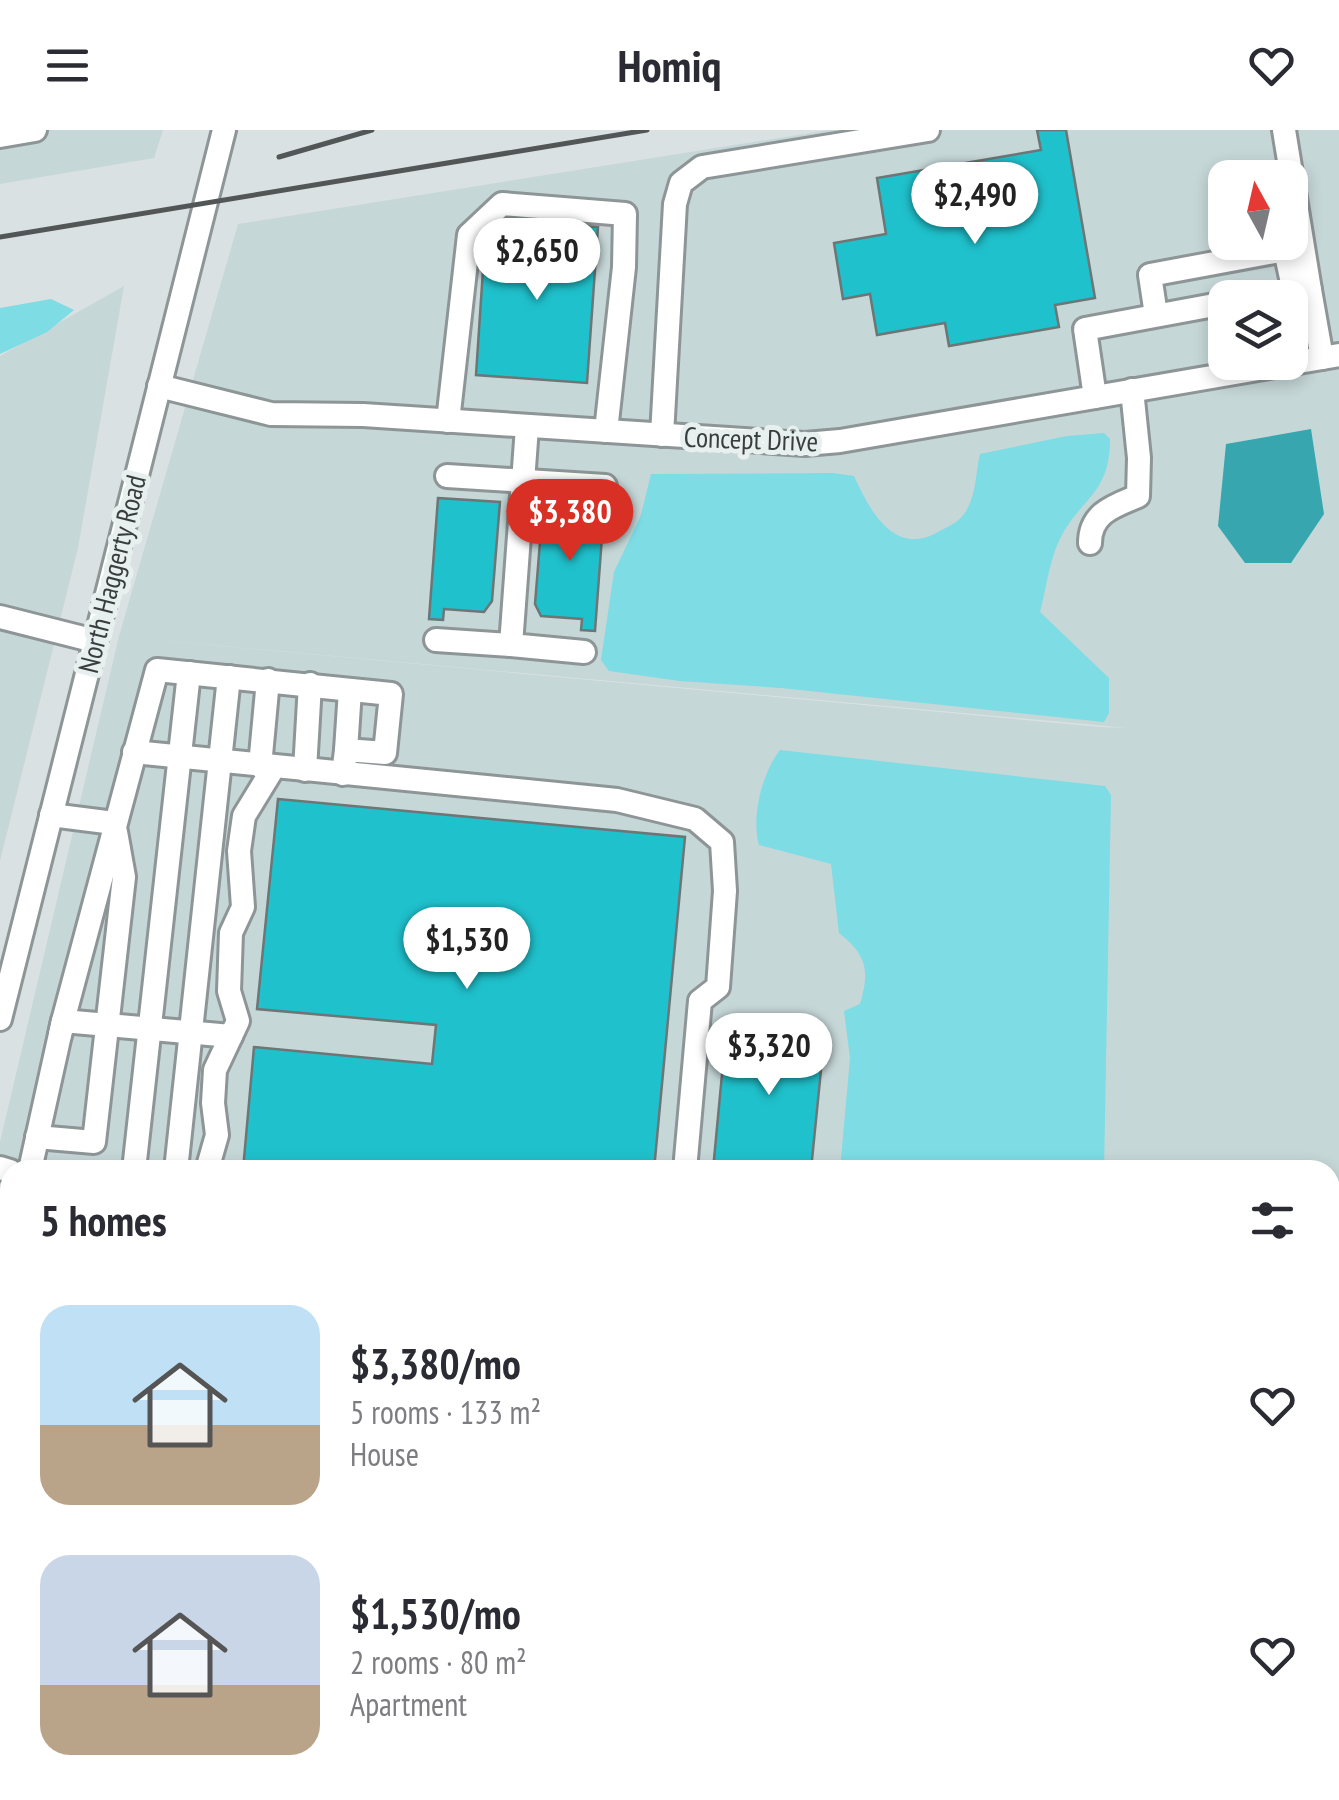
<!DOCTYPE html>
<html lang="en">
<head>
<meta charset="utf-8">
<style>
  :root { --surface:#fff; --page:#f2f2f3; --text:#2b2b33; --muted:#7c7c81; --accent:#d93025 }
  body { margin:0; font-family:"PT Sans Narrow",sans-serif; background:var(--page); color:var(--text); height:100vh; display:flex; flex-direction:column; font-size:38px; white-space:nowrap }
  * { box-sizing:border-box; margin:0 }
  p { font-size:32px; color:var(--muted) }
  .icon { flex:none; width:55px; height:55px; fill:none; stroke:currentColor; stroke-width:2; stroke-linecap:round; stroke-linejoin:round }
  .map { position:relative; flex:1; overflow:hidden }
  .drawer { position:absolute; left:0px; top:1030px; width:1340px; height:640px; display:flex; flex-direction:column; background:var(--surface); border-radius:30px 30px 0 0; box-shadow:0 5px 15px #0003 }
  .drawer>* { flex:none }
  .needle { width:65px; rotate:352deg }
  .fabs { position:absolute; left:1208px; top:30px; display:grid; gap:20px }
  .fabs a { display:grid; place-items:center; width:100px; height:100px; border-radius:20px; background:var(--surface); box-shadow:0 5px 15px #0003; font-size:50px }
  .price { position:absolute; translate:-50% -85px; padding:0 22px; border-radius:35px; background:#fff; color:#222; font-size:32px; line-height:65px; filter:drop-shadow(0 2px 5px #0008) }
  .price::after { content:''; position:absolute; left:50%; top:60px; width:30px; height:22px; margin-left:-15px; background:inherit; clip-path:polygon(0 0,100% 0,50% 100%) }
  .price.selected { background:var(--accent); color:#fff }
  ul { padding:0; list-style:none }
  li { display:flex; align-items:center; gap:30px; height:250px; padding:0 40px }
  li span { display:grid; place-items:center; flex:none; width:280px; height:200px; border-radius:30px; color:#555 }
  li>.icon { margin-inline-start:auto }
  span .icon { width:120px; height:120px; fill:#fffc; stroke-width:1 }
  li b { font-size:42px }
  h2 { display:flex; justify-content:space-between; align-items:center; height:120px; padding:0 40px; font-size:42px }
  header { display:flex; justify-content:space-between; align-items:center; height:130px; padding:0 40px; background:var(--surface); font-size:45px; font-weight:800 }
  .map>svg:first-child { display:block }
  .built { fill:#c6d7d8; fill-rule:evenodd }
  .green { fill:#7ddce4 }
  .water { fill:#38a6ae }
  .building { fill:#1fc1cc; stroke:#6e7575; stroke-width:2.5 }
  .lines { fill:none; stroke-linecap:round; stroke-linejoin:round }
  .minor-casing { stroke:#8e9596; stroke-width:28 }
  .major-casing { stroke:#bcbdbd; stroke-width:32 }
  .minor { stroke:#fff; stroke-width:22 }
  .major { stroke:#7dc5ca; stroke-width:28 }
  .rail { stroke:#525657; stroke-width:5 }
  .labels { text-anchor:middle; stroke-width:10; stroke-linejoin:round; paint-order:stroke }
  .street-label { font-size:28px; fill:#3a3d3e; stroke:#e7efef }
</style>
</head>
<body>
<header><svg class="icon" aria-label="menu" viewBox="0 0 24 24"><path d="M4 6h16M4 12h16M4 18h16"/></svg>Homiq<svg class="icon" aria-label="heart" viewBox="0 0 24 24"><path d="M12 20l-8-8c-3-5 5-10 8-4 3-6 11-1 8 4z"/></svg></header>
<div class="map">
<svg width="1339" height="1670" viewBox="0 0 1339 1670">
  <rect width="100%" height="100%" fill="#dae1e2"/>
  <g class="built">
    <polygon points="0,0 163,0 154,28 0,54"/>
    <path d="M829,0h510v1644l-9,-1v-603h-1320v487l-10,-1v-514l119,-506 119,-412zM1225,48h65v64h-65zM1225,168h65v64h-65zM134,508h1l993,90 -27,-1z"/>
    <polygon points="124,156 78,418 0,731 0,226"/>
    <polygon points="0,1580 10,1582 10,1660 684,1660 686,1670 0,1670"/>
  </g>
  <g class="green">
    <polygon points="51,169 74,180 47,202 0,224 0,178"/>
    <path d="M1104,303l6,6c0,58 -32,59 -52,104 -9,20 -12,47 -18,69l69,66v35l-5,9 -323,-34 -101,-7 -71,-10 -8,-11 13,-88 27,-57 10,-41 182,-1 21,3c16,35 40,81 84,56 9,-5 21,-10 26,-18 13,-18 11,-40 16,-60l87,-18z"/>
    <path d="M780,620l325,36 6,9 -7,375h-264l10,-112 -6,-47 16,-7c10,-33 7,-49 -21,-71l-8,-69 -72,-19c-8,-28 3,-72 21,-95z"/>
  </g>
  <polygon class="water" points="1311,299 1324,384 1291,433 1245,433 1218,396 1226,314"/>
  <g class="building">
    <polygon points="1037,0 1066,0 1095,168 1055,175 1059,197 949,216 945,193 877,205 870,164 843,169 834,113 886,104 877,48 1041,20"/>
    <polygon points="502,94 582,99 582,96 598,97 587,253 476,245 485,110"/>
    <polygon points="438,368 500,372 492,471 484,482 444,479 443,490 429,489"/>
    <polygon points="543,375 604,380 595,501 581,500 582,489 541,486 535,474"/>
    <polygon points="278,669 685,707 654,1040 243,1040 254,917 432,934 436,895 257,879"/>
    <polygon points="727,891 825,900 811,1040 713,1040"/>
  </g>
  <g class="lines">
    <g class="minor-casing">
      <g id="minor">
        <polyline points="1284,0 1310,160"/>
        <polyline points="0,6 35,0"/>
        <polyline points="1259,168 1310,160 1322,228"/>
        <polyline points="1156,185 1150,145 1285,120 1294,162"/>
        <polyline points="159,256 271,284 363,285 805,314 840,311 1339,225"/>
        <polyline points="1095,267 1085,199 1225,173"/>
        <polyline points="448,291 469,105 502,74 625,84 624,137 606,301"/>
        <polyline points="527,297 511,515 584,522"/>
        <polyline points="662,305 675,74 681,53 702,37 928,0"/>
        <polyline points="447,346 605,356"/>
        <path d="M1090,413c0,-30 24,-37 48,-47l1,-38 -7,-68"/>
        <polyline points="0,487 95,511"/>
        <polyline points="436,510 511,515"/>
        <polyline points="346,620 350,560"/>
        <polyline points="134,622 617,670 695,689 722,712 725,761 718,857 700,871 685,1040"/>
        <polyline points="260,636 268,550"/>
        <polyline points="305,640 310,554"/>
        <polyline points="51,685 114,693"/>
        <polyline points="0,889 224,0"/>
        <polyline points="60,905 63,891 231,906"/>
        <polyline points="37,1007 94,1012 124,747 116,702"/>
        <polyline points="0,1038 10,1041"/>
        <polyline points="30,1040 63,891 157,540 391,564 385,623 346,620 343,644"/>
        <polyline points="134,1040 189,543"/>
        <polyline points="176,1040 229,547"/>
        <polyline points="207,1040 217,1005 213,973 215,940 238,891 229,861 231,803 243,777 239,721 244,686 274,637"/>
        <polyline points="0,1132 10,1083"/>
        <polyline points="0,1288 10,1289"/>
        <polyline points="0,1621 10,1619"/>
        <polyline points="0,1660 10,1658"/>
        <polyline points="44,1660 46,1670"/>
        <polyline points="85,1660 86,1670"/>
        <polyline points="129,1660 131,1670"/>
        <polyline points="715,1660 717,1670"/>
        <polyline points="494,1670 494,1660"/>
        <polyline points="908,1670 909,1660"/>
        <polyline points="1199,1670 1201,1660"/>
      </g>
    </g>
    <g class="major-casing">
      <g id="major">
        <polyline points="0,1565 10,1566"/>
        <polyline points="1032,1660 1132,1670"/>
      </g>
    </g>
    <use href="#minor" class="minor"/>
    <use href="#major" class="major"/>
    <g class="rail">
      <polyline points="279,27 372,0"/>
      <polyline points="0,107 647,0"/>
    </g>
  </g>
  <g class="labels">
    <g class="street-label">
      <text transform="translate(751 309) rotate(2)" y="10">Concept Drive</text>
      <text transform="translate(112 444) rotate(-76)" y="10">North Haggerty Road</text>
    </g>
  </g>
</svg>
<div class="fabs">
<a><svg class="needle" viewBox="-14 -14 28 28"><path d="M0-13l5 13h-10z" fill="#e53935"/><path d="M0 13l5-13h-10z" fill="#7c7c81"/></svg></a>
<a><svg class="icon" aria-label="layers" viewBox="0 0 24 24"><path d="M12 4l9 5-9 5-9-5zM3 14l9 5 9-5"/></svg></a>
</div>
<b class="price" style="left:975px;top:117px">$2,490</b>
<b class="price" style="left:537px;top:173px">$2,650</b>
<b class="price selected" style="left:570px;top:434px">$3,380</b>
<b class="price" style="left:467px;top:862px">$1,530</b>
<b class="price" style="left:769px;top:968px">$3,320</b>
<section class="drawer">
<h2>5 homes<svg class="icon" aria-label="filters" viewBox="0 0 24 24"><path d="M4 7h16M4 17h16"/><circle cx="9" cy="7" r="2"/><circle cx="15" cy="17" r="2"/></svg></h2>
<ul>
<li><span style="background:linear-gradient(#bfe0f5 60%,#b9a48a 0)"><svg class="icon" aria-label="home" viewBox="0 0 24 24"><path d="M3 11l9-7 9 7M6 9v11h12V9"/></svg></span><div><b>$3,380/mo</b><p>5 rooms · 133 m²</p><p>House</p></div><svg class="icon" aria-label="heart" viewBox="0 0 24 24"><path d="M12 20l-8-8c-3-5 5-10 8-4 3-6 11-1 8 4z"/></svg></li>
<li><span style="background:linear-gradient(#c9d6e8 65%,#b9a48a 0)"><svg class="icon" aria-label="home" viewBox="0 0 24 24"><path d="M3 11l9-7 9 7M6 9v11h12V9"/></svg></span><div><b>$1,530/mo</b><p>2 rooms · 80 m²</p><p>Apartment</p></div><svg class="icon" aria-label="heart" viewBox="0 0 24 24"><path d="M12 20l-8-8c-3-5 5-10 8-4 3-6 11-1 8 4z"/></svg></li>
</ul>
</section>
</div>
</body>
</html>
